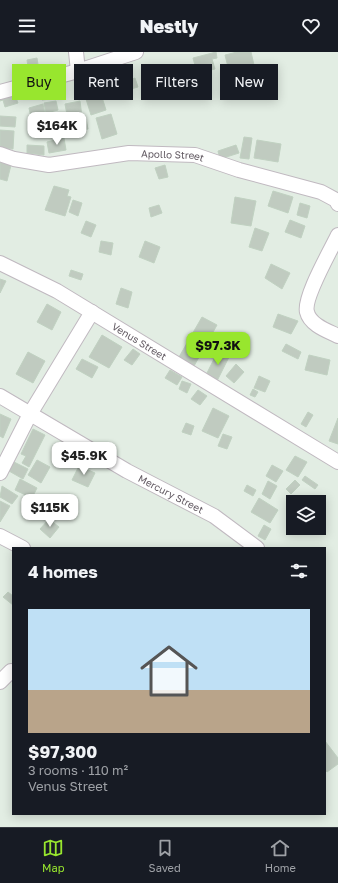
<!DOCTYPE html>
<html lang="en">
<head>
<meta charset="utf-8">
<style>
  :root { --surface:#171b24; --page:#242831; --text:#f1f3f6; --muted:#9ea1a6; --line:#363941; --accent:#98e62e }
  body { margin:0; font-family:"Golos Text",sans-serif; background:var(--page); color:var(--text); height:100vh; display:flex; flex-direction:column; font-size:15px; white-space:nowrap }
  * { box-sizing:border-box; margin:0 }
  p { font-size:13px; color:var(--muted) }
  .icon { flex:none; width:22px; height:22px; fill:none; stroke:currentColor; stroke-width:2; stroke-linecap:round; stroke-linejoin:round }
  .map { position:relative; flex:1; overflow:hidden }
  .sheet { position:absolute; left:12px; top:495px; width:314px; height:268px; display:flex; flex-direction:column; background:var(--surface); border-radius:0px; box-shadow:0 2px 10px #0003 }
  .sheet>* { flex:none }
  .hud { position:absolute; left:12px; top:12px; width:314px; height:36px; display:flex; gap:8px }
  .fabs { position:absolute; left:286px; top:443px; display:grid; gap:8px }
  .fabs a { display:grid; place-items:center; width:40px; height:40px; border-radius:0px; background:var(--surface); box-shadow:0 2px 10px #0003; font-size:20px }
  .price { position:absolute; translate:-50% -34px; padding:0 9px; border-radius:8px; background:#fff; color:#222; font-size:13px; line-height:26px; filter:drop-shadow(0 1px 2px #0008) }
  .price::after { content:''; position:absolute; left:50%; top:24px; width:12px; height:9px; margin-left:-6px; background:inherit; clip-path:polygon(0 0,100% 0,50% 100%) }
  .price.selected { background:var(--accent); color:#111 }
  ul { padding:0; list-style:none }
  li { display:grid; align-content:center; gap:8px; height:212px; padding:0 16px }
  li+li { border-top:1px solid var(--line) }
  li span { display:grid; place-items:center; height:124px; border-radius:0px; color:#555 }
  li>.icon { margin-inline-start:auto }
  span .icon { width:72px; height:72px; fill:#fffc; stroke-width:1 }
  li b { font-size:17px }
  h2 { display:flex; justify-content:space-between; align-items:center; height:48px; padding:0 16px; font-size:17px }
  .pill { padding:0 14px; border-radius:0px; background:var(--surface); box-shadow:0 2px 10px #0003; font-size:14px; line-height:36px }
  .pill.selected { background:var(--accent); color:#111 }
  header { display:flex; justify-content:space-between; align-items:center; height:52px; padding:0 16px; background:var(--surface); font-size:18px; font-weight:800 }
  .tabs { display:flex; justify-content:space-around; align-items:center; height:56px; border-top:1px solid var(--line); background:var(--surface); font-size:11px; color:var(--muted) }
  .tabs a { display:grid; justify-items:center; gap:2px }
  .tabs .selected { color:var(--accent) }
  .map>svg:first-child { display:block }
  .building { fill:#c0cbc0; stroke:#c0d1c1 }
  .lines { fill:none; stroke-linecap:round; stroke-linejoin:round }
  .street-casing { stroke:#c0b9c0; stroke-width:16 }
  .street { stroke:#fff; stroke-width:14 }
  .labels { text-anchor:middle; stroke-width:4; stroke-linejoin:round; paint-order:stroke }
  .street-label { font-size:10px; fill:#625a62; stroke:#fff }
</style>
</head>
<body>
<header><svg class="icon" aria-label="menu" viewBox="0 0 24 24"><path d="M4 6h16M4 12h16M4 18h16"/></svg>Nestly<svg class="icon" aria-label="heart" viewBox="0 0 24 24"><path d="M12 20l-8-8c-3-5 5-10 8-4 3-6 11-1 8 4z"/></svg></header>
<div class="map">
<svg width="338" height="775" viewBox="0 0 338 775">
  <rect width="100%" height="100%" fill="#e2ede3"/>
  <g class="building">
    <polygon points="216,0 217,6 212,7 215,17 197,21 193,6"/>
    <polygon points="237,0 251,0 254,13 229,19 225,3"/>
    <polygon points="37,6 39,19 29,21 27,8"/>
    <polygon points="195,18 197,25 175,31 173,24"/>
    <polygon points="170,20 173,31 157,37 153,25"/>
    <polygon points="135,26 138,35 124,39 121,31"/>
    <polygon points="57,36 58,46 42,48 40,38"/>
    <polygon points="101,42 106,58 91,63 86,47"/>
    <polygon points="0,43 15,43 18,51 5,55 3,48 0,49"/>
    <polygon points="56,49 58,58 46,61 44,51"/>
    <polygon points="80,49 82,65 68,68 65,52"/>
    <polygon points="43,52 47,71 33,75 29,56"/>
    <polygon points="111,62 117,82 102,87 96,66"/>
    <polygon points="0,64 16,65 15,75 0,74"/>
    <polygon points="86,67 88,77 75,80 73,70"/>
    <polygon points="0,78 14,79 13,97 0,96"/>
    <polygon points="244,85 252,86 249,107 240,106"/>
    <polygon points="64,86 66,98 49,101 47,90"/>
    <polygon points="257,88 281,92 278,110 254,106"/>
    <polygon points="27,93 44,94 44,103 27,101"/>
    <polygon points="236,93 239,101 220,107 218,99"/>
    <polygon points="0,106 12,109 7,129 0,127"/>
    <polygon points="165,113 168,125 159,127 155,116"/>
    <polygon points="54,134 69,138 67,144 71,145 65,164 45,158"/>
    <polygon points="273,139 293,145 288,161 268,154"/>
    <polygon points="235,145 256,149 251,174 231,171"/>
    <polygon points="73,148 82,151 78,164 69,160"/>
    <polygon points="300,151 310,154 307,166 297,163"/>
    <polygon points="159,153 162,161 151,165 149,156"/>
    <polygon points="290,168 305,174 301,186 285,180"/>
    <polygon points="86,169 96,173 91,185 81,181"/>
    <polygon points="255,176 269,181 262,199 249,195"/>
    <polygon points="101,189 113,191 111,203 99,200"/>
    <polygon points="145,189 160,195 154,211 139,205"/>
    <polygon points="271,212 290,221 282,237 265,226"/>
    <polygon points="71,218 83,222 81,228 69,224"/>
    <polygon points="0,227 6,229 0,241"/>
    <polygon points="121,236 132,240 128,256 116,252"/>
    <polygon points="47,252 61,260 52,278 37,270"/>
    <polygon points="278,262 298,269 291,282 273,275"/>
    <polygon points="202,265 217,273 194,314 179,305"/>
    <polygon points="102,283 122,295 109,316 89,305"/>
    <polygon points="235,286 249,293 244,303 230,296"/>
    <polygon points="286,292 301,300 298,307 282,299"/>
    <polygon points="133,297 140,302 132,313 124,308"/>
    <polygon points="218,299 229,305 217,329 206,323"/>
    <polygon points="28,300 45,309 33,331 16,322"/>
    <polygon points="309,303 330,308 327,323 305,318"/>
    <polygon points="82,307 98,315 92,326 76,317"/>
    <polygon points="236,312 244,320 234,331 226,324"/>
    <polygon points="170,318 182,325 177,333 165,326"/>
    <polygon points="259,324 270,329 265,340 254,336"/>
    <polygon points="182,329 191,332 187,341 179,337"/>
    <polygon points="253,337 258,340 255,345 250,343"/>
    <polygon points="198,338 207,344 200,353 191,347"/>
    <polygon points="213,356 229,364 218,386 202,379"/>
    <polygon points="308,360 313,363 306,375 301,372"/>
    <polygon points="0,362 11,367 3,386 0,384"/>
    <polygon points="338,366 338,392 329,389"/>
    <polygon points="186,371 194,374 191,383 182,380"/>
    <polygon points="33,377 45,383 29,415 22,411 26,404 21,402"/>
    <polygon points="223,382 232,385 227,397 218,394"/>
    <polygon points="295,404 307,410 298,425 286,418"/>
    <polygon points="37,408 50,415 41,431 28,423"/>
    <polygon points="14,410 28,417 23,427 9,419"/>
    <polygon points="272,413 283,419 276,430 266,424"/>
    <polygon points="79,414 95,421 88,435 72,428"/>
    <polygon points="305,424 318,433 315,437 302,428"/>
    <polygon points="20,427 37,436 32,446 15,438"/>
    <polygon points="295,428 300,433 291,442 286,437"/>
    <polygon points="268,429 277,434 270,447 262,442"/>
    <polygon points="247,433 256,438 253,444 244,439"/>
    <polygon points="2,434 18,444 12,452 0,445"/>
    <polygon points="259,446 278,458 270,471 251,460"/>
    <polygon points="0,449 10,454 0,470"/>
    <polygon points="49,467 59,475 50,486 40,477"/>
    <polygon points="264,473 271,477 265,488 258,484"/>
    <polygon points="8,540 13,544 13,553 3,545"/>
    <polygon points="325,689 338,706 338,712 327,720 325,718"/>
  </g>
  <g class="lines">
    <g class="street-casing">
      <g id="street">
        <polyline points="76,0 78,19"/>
        <polyline points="0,40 78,19 136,0"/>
        <path id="s1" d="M0,102l14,5 35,6 80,-12 66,2 44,15 82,22 15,8 2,4"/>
        <path d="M338,183c-7,15 -35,63 -31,77 3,13 21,19 31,24"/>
        <path id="s2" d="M0,211l57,28 281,171"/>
        <path id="s3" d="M0,344l127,75 87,45 43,32"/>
        <polyline points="0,421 30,362 92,260"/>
        <polyline points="0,484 23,496"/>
        <polyline points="0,630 11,619"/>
      </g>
    </g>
    <use href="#street" class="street"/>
  </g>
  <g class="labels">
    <g class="street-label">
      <text dy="4" stroke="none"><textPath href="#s1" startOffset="175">Apollo Street</textPath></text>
      <text dy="4" stroke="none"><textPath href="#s2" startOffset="160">Venus Street</textPath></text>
      <text dy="4" stroke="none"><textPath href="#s3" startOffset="197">Mercury Street</textPath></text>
    </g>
  </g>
</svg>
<div class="fabs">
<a><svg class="icon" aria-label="layers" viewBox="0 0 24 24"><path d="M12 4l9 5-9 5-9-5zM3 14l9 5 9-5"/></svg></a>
</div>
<b class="price" style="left:57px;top:94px">$164K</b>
<b class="price selected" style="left:218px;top:314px">$97.3K</b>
<b class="price" style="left:84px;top:424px">$45.9K</b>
<b class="price" style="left:50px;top:476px">$115K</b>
<div class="hud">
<a class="pill selected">Buy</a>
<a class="pill">Rent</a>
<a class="pill">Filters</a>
<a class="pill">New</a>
</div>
<section class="sheet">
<h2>4 homes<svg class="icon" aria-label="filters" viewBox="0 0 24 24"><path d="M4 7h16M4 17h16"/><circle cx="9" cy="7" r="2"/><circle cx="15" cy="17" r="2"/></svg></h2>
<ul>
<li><span style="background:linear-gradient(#bfe0f5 65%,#b9a48a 0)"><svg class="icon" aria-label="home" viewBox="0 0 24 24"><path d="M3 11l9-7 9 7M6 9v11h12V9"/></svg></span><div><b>$97,300</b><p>3 rooms · 110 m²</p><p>Venus Street</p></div></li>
</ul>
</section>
</div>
<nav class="tabs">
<a class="selected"><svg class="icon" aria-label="map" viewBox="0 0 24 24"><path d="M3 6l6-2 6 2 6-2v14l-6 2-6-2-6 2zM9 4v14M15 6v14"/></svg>Map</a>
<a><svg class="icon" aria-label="saved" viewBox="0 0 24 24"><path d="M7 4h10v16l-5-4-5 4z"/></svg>Saved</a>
<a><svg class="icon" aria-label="home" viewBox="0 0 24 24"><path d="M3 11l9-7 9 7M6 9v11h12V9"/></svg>Home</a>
</nav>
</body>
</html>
